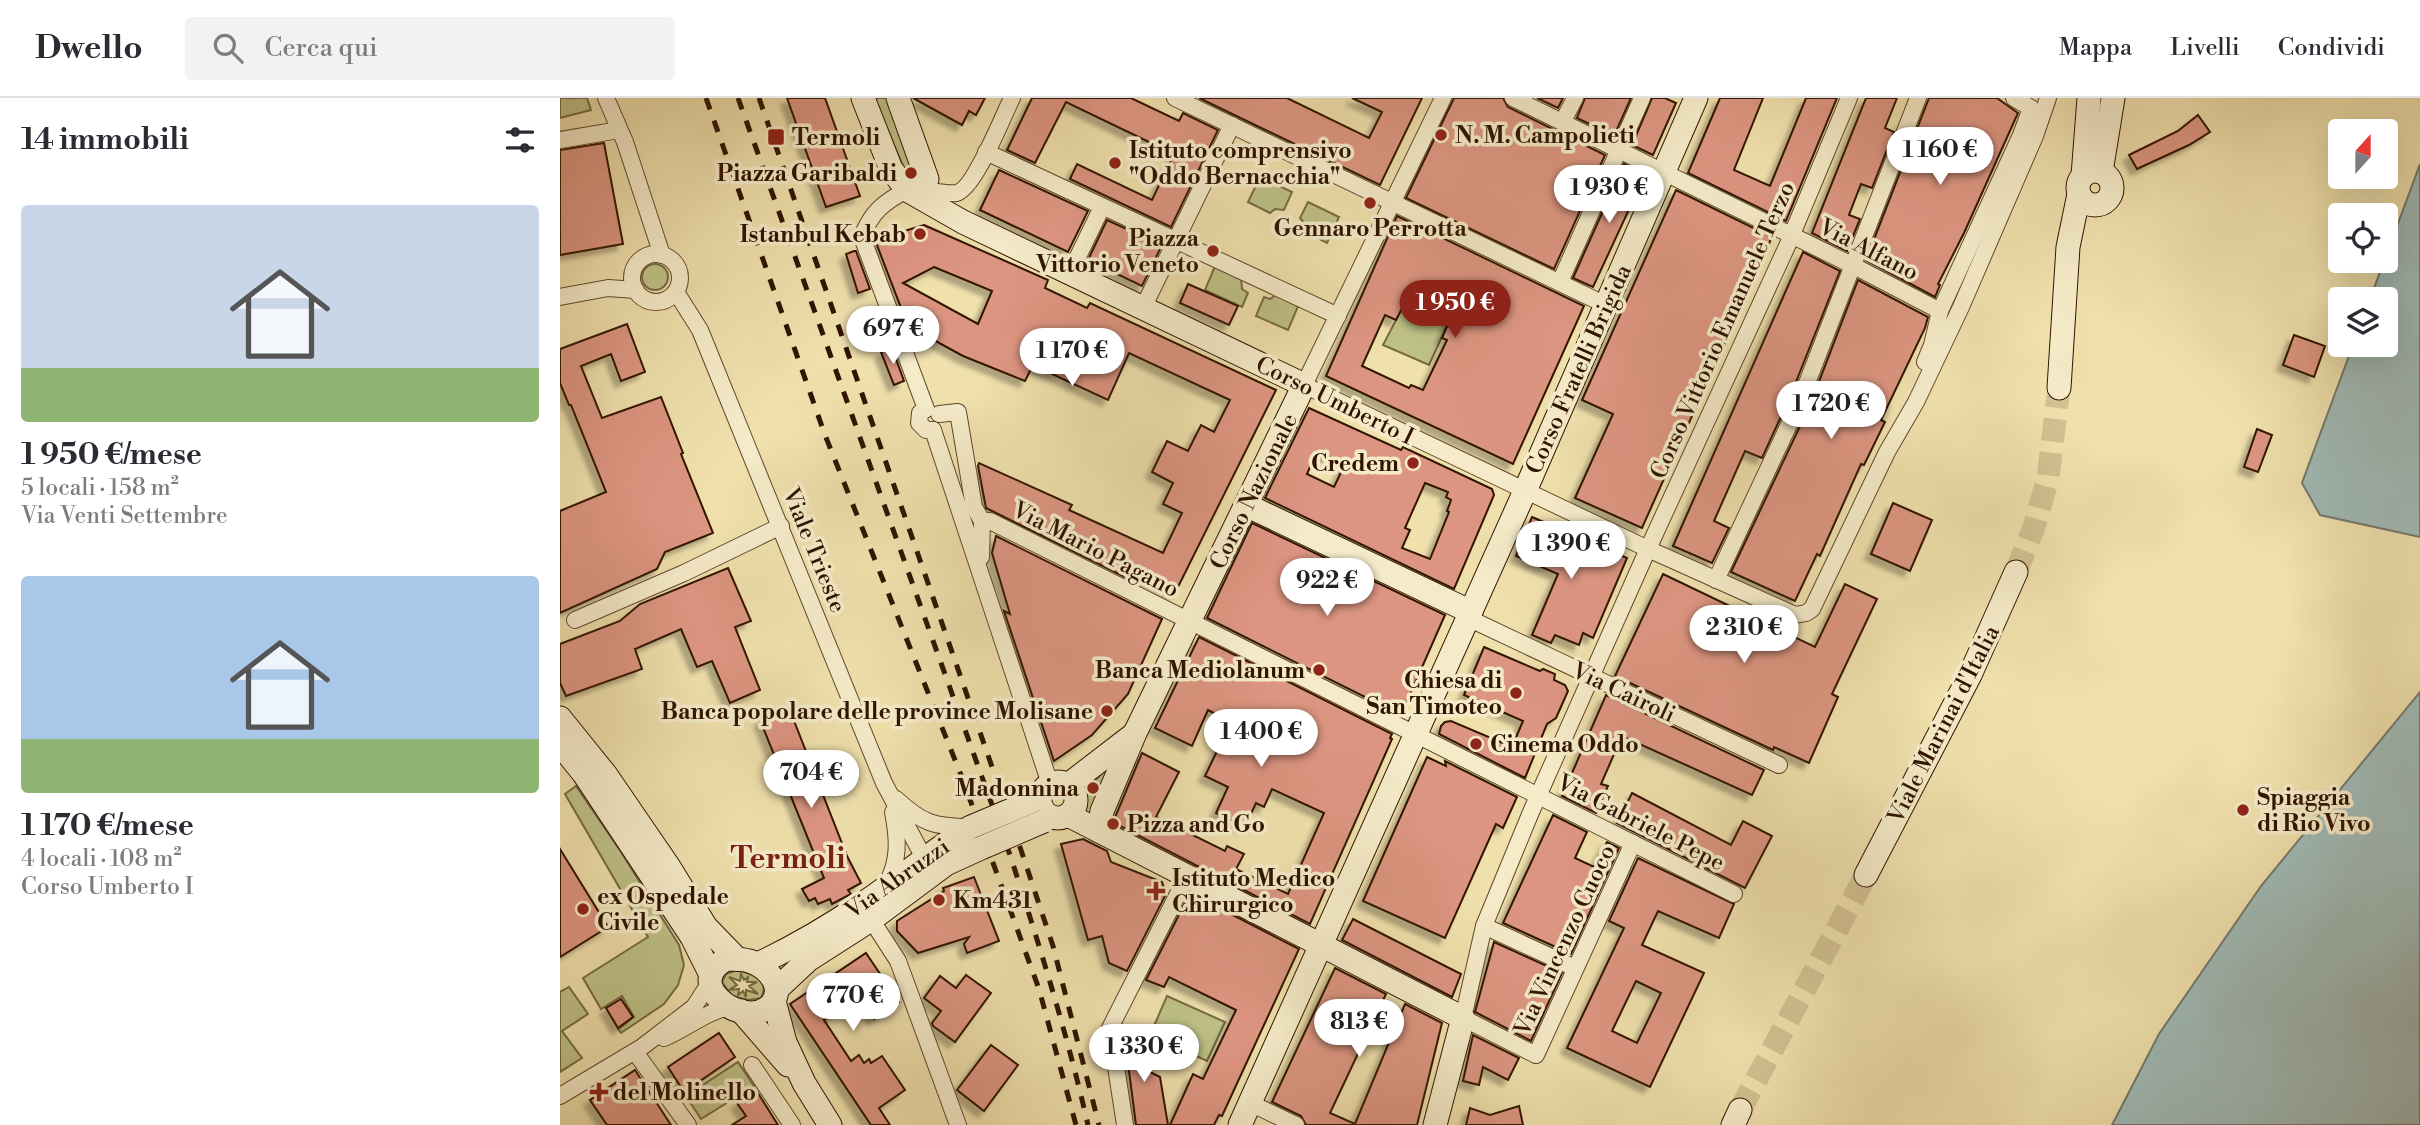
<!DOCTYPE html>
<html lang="it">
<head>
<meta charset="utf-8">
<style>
  :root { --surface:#fff; --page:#f2f2f3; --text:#2b2b33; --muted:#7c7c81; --line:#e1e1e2; --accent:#8f2418 }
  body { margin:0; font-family:"Libre Bodoni",serif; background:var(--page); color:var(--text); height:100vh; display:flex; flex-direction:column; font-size:26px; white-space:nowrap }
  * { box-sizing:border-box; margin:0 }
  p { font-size:23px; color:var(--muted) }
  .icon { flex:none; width:38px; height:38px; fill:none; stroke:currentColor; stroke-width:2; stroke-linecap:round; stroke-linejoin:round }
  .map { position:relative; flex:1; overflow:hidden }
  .details { display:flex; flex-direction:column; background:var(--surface); width:560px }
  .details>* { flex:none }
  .needle { width:46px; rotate:21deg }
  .controls { position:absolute; left:1768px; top:21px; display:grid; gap:14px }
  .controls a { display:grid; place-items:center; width:70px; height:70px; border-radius:7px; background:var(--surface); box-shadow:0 7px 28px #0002; font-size:35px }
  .price { position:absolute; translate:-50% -60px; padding:0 16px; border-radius:24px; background:#fff; color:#222; font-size:23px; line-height:46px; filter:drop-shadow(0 2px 4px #0008) }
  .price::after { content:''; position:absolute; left:50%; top:42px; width:21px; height:16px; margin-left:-10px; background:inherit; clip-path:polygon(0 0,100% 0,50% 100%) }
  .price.selected { background:var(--accent); color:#fff }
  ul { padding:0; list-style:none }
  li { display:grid; align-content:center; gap:14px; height:371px; padding:0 21px }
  li span { display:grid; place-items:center; height:217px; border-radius:7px; color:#555 }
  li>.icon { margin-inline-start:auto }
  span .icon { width:126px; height:126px; fill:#fffc; stroke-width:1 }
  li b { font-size:30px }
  h2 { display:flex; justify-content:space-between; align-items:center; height:84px; padding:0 21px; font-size:30px }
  header { display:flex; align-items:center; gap:42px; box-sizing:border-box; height:98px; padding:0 35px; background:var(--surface); border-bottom:2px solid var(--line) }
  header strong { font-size:33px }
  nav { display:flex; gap:38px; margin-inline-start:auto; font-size:24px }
  .search { width:490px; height:63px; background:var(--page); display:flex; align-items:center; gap:18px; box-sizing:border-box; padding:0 24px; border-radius:7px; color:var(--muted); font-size:26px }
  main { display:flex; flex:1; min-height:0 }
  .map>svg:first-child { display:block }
  .green { fill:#bec186; stroke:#776a43; stroke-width:2; fill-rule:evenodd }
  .water { fill:#a0bab6; stroke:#73786d; stroke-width:2 }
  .building { fill:#dc9581; stroke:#301400; stroke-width:2; fill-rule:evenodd; filter:url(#shadow) }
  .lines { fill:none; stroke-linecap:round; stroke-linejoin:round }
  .secondary-tunnel { stroke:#d2c192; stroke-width:23; stroke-dasharray:23 11; stroke-linecap:butt }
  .street-casing { stroke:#60472b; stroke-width:18 }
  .secondary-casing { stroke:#301400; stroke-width:25 }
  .street { stroke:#f5ebc9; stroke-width:16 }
  .secondary { stroke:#f5ebc9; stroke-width:23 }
  .rail { stroke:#301400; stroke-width:5; stroke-dasharray:12 12; stroke-linecap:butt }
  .secondary-bridge-casing { stroke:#301400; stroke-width:25; stroke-linecap:butt }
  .secondary-bridge { stroke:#f5ebc9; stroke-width:23 }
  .poi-dot { fill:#8f2418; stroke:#f5ebc9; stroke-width:2.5 }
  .labels { text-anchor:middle; stroke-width:7; stroke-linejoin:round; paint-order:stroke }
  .poi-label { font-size:23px; font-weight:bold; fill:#301400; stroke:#f5ebc9; text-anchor:start }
  .street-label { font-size:23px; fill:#301400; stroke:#f5ebc9 }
  .district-label { font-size:30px; font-weight:bold; fill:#7a1f14; stroke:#f5ebc9 }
</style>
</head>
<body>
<header>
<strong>Dwello</strong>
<div class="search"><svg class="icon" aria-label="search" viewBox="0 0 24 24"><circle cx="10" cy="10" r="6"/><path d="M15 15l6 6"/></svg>Cerca qui</div>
<nav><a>Mappa</a><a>Livelli</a><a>Condividi</a></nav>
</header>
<main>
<section class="details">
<h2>14 immobili<svg class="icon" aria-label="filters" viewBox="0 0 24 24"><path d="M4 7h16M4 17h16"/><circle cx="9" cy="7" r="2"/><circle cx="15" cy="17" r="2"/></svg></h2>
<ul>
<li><span style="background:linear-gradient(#c9d6e8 75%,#8fb573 0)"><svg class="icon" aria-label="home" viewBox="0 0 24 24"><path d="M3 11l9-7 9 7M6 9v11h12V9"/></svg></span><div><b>1 950 €/mese</b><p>5 locali · 158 m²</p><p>Via Venti Settembre</p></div></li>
<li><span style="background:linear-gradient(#a9c7e8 75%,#8fb573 0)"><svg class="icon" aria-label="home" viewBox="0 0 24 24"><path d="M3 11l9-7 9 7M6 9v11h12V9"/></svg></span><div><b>1 170 €/mese</b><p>4 locali · 108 m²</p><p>Corso Umberto I</p></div></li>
</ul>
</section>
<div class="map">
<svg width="1860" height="1027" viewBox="0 0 1860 1027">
  <defs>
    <filter id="shadow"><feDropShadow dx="-6" dy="6" stdDeviation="2" flood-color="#0004"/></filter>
  </defs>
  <rect width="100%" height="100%" fill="#efe0ac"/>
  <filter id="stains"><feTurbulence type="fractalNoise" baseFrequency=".00286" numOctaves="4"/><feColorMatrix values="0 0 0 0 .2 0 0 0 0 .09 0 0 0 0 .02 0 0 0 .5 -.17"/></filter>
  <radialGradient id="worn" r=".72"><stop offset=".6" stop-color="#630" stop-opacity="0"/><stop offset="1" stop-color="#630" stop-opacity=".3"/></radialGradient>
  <g class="green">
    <polygon points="0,0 27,0 31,12 0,20"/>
    <polygon points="314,0 328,0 359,80 354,84 348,80"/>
    <polygon points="700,79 732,94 724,112 715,111 710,115 688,104"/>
    <polygon points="748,104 779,119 767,145 746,134 748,129 740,120"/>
    <circle cx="95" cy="179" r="13"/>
    <polygon points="655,168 681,179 682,191 688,195 682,209 645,192"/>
    <polygon points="718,196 739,206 728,232 696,218 704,199 710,201"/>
    <polygon points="849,197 891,219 869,267 823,247"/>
    <polygon points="557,660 529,719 524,716 527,708 525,693"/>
    <polygon points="16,688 61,754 119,847 124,867 118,887 104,906 61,935 58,931 74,919 62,898 41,911 23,880 88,839 5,696"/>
    <path d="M177,872c14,3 34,10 24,28l-12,2 -17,-4 -10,-14 4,-8zM181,876l3,6 4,-3 -1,5h10l-8,4 9,8 -12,-4v7l-3,-6 -5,4 1,-6 -10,1 8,-5 -8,-8 11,4z"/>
    <polygon points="9,889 28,916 2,933 22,960 0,974 0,894"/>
    <polygon points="607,898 665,924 647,963 590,937"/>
    <polygon points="178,964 194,988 141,1021 126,998"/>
  </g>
  <g class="water">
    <polygon points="1860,66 1860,439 1760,417 1742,385 1793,247 1825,247 1825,201 1810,201"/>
    <polygon points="1860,594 1860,1027 1552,1027 1599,936 1701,788"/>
  </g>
  <g class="building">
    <polygon points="227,0 265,0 300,98 266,109"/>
    <polygon points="353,0 425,0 416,17 409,13 402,27"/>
    <polygon points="472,0 571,0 619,23 623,15 658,32 611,129 510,81 517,66 592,102 614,56 506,4 475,65 447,52"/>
    <polygon points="639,0 727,0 809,40 822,14 792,0 862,0 820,87"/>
    <polygon points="894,0 943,0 948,9 1045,57 994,171 846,100"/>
    <polygon points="977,0 1003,0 998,10"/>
    <polygon points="1025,0 1071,0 1054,38 1017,20"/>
    <polygon points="1092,0 1105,0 1116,5 1093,57 1072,47"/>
    <polygon points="1160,0 1203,0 1174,72 1210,88 1246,0 1277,0 1226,123 1128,75"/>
    <polygon points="1306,0 1337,0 1325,30 1334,34 1312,90 1301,86 1289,117 1300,121 1287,153 1252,135"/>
    <polygon points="1369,0 1437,0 1458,15 1404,135 1378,186 1380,187 1375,199 1306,162"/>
    <polygon points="1638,17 1650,34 1629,47 1577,71 1569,57 1618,33"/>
    <polygon points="44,45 63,146 0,157 0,52"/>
    <polygon points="1064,66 1085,77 1033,189 1013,180"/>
    <polygon points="439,72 528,113 508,154 420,112"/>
    <polygon points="1116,92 1212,139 1082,430 1015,400 1053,316 1022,302"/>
    <path d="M837,118l187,90 -71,158 -187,-88zM849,197l42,22 -9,21 5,2 -24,50 -12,-5 -2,3 -47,-22 23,-51 11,5z"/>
    <polygon points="547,122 602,147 582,188 528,162"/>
    <path d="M364,127l124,55 -3,8 42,20 3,-5 186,87 -101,203 -40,-20 -4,7 -145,-72 -8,-42 1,-3 93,42 -3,5 94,43 19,-40 -19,-9 10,-21 -21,-11 15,-31 21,10 13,-26 13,7 16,-32 -101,-47 -21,47 -75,-35 -8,16 -62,-25 -55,-30 -33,-86zM374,169l58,24 -14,33 -75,-41z"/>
    <polygon points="294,153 296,153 310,191 298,195 286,156"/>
    <polygon points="1243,154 1280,173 1230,299 1202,360 1185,353 1154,423 1169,430 1152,465 1113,448"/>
    <polygon points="1298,182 1368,219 1365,230 1321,322 1325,324 1304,367 1301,366 1260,458 1257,456 1235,503 1171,474 1250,307"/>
    <polygon points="628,186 678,208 669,227 620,205"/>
    <polygon points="67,226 85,274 61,283 51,256 21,268 42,320 101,299 123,355 121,356 153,435 105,454 97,471 0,515 0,413 46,394 11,307 9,307 0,285 0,251"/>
    <polygon points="1734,237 1765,248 1754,279 1723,267"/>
    <polygon points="332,250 344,283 334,287 321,254"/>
    <path d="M749,310l92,42 2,-3 89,42 2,6 -40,94 -189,-91zM757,353l28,13 -11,23 -27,-13zM865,385l23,9 -2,5 5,3 -4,11 2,1 -19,47 -28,-11 8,-18 -5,-2z"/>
    <polygon points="1697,331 1712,337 1698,374 1684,369"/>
    <polygon points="1333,405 1372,422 1350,473 1311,456"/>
    <polygon points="972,419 1067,460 1033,540 1023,535 1019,547 995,537 991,545 972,537 998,476 956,458"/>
    <polygon points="692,425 885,517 841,617 647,520"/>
    <polygon points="436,438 602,521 568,596 532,637 494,663 444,513 450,516 432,455"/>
    <polygon points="168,470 191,523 175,529 200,592 170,605 152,563 137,569 121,531 75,551 82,571 6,598 0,585 0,546 60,523 80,506"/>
    <polygon points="1103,476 1255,549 1285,486 1317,501 1272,596 1278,599 1249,665 1214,649 1213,652 1055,578"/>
    <polygon points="639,539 832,636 830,640 832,641 750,826 554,725 556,717 582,655 619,674 596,719 665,753 667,748 684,756 676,771 728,796 764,715 712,691 704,709 696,705 685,729 656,715 668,689 645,678 671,624 648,612 632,648 595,630"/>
    <polygon points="924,549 980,573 983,571 995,576 994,582 1005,587 1008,593 996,620 987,626 965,680 879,636 881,628 885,624 891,623 952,649 963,623 904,597"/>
    <polygon points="1046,597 1204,672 1192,697 1062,638 1041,686 1048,688 1036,715 1002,698"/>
    <polygon points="229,610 287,758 301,785 288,792 291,796 272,806 270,801 258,806 255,800 249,803 242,791 264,780 200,622"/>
    <polygon points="867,659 886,668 885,663 957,699 943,730 936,726 885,840 803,803"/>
    <polygon points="1072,695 1171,747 1183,723 1212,738 1185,790 1057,725"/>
    <polygon points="993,717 1027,734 1015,760 1034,769 1047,744 1059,750 1011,856 943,825"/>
    <polygon points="523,741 547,753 551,764 602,784 606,796 567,873 549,865 542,838 528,842 501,746"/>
    <polygon points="0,751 48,829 0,859"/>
    <path d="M1078,760l96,46 -15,34 -61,-27 -16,34 62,28 -54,114 -83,-39 57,-120 -15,-7zM1076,883l25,12 -24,50 -25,-12z"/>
    <polygon points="414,779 439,843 407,855 404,846 409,839 358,855 337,833 337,823 384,793 383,790"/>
    <polygon points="630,795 739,851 662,1018 659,1017 654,1027 610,1027 633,976 643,981 676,912 609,879 604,889 586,882"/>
    <polygon points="793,821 901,876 892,899 782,842"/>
    <polygon points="934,844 1002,875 971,943 915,914"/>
    <polygon points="306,855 339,904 314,921 299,899 264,922 291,963 299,957 304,965 309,961 311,965 322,958 345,992 319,1010 330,1027 311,1027 230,906"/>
    <polygon points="775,870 826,896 770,1015 795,1026 845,906 882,925 857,1027 746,1027 741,1018 712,1004"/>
    <polygon points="406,877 431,895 395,944 373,928 372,925 381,913 364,900 380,878 396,890"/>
    <polygon points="61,901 73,919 58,930 46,910"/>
    <polygon points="563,927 589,942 578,968 600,979 608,1027 576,1027"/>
    <polygon points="159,935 175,959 124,994 108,969"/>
    <polygon points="913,937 959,960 948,982 923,969 919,987 903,983"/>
    <polygon points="431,947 458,967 424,1013 397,992"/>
    <polygon points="75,972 111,1027 47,1027 30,1002"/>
    <polygon points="196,992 218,1027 172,1027 186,1018 177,1005"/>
    <polygon points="959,1008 963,1027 906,1027 910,1010 930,1017"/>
  </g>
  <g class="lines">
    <g class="secondary-tunnel">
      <polyline points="1456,474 1474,429 1488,380 1499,290"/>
      <polyline points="1180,1012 1306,777"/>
    </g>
    <g class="street-casing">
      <g id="street">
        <polyline points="46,0 65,44 102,157"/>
        <polyline points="615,0 1046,207"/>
        <polyline points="883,0 744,287 1088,451 1235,517 1246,515 1252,511 1327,354 1356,304 1401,209 1475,38 1488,0"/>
        <polyline points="953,0 1294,168 1380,213"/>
        <polyline points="1003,23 1015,0"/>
        <polyline points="0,42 59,32"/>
        <polyline points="426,54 778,218"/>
        <path d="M347,92c-23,12 -36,22 -45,47l64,172"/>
        <path d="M363,92c10,1 23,4 33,3 18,-3 47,-77 56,-95"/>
        <circle cx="96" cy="180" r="24"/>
        <polyline points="510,175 542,109"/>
        <polyline points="1000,184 1082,0"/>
        <polyline points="116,194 140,232 324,685 364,760 372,763"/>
        <polyline points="0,199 48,190 76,192"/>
        <polyline points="583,210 672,27"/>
        <polyline points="1365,264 1372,247 1380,213 1461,37 1471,10 1454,0"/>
        <polyline points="366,311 360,315 359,325 366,332 373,332"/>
        <polyline points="379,316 398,314 414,409 422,423 421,459"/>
        <polyline points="373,332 490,686"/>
        <polyline points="422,423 430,423 1174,796"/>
        <polyline points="1156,482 1240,303 1358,0"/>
        <polyline points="908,520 1219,667"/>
        <polyline points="15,522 124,475 221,428"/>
        <path d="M336,701c26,24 38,28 73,28"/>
        <polyline points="1073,745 976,957 903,920 924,828 971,714 1088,451 1228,146 1289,0"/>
        <path d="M326,787c14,-24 12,-47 7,-73"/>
        <polyline points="307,815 338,863 398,1027"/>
        <polyline points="924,828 1015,870"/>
        <path d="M104,940c22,-9 43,-27 66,-31"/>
        <polyline points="75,954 128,1027"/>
        <polyline points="192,967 232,1027"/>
        <polyline points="0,998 82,949 134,909 150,884"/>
        <polyline points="690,1005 736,1027"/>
        <polyline points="565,1027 550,930 627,778"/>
      </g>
    </g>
    <g class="secondary-casing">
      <g id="secondary">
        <polyline points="303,0 331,71 347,92 403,124 744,287 575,635 542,713 539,733"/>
        <polyline points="338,0 367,81 363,92 347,92"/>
        <circle cx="1535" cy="90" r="17"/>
        <polyline points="1541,74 1553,0"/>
        <polyline points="1523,78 1529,0"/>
        <polyline points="1499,290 1508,149 1519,96"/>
        <polyline points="686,407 911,514"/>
        <polyline points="0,620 46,677 109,769 146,829 177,861"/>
        <polyline points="0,646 24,676 132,839 151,877"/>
        <circle cx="498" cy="702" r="18"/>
        <polyline points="508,687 573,637"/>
        <polyline points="508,717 903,920 875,1027"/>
        <polyline points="1306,777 1410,577 1456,474"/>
        <path d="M167,861c8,0 15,0 22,2 20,5 40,31 18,47 -27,20 -86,-26 -40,-49z"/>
        <path d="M198,866c36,-17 70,-37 103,-59 38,-25 72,-55 110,-78"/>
        <polyline points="217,891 248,862 312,821 386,766 421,750"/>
        <polyline points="214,903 225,944 244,985 270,1027"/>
        <polyline points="181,913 228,967"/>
        <polyline points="680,1027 965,393 1136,0"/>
        <polyline points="1173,1027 1180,1012"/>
      </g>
    </g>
    <use href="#street" class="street"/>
    <use href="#secondary" class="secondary"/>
    <g class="rail">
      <polyline points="146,0 265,337 401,677 479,891 516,1027"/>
      <path d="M178,0l272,757c29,89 57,178 78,270"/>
      <polyline points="199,0 461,752 493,848 539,1027"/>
    </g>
    <g class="secondary-bridge-casing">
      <g id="secondary-bridge">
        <polyline points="411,729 475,702"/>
        <polyline points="421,750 484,723"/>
      </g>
    </g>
    <use href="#secondary-bridge" class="secondary-bridge"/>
  </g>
  <g class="poi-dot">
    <circle cx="881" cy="37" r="7"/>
    <rect x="207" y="30" width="18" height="18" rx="3.5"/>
    <circle cx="555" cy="65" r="7"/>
    <circle cx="351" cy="75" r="7"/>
    <circle cx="810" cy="105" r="7"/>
    <circle cx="360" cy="136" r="7"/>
    <circle cx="653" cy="153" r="7"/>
    <circle cx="853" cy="365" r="7"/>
    <circle cx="759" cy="572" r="7"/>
    <circle cx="956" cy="595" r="7"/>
    <circle cx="547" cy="613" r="7"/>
    <circle cx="916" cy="646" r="7"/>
    <circle cx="533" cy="690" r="7"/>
    <circle cx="1683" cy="712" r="7"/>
    <circle cx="553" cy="726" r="7"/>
    <path d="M592.5 782.5h7v7h7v7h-7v7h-7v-7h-7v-7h7z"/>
    <circle cx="379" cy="802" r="7"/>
    <circle cx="23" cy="811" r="7"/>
    <path d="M35.5 983.5h7v7h7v7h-7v7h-7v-7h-7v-7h7z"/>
  </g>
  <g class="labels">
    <g class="poi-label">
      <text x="895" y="45">N. M. Campolieti</text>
      <text x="232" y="47">Termoli</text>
      <text x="569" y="60">Istituto comprensivo<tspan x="569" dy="26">"Oddo Bernacchia"</tspan></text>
      <text x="337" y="83" text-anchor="end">Piazza Garibaldi</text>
      <text x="810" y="138" text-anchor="middle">Gennaro Perrotta</text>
      <text x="346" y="144" text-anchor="end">Istanbul Kebab</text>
      <text x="639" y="148" text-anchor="end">Piazza<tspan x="639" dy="26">Vittorio Veneto</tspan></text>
      <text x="839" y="373" text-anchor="end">Credem</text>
      <text x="745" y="580" text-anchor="end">Banca Mediolanum</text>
      <text x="942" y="590" text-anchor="end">Chiesa di<tspan x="942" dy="26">San Timoteo</tspan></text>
      <text x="533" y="621" text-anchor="end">Banca popolare delle province Molisane</text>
      <text x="930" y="654">Cinema Oddo</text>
      <text x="519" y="698" text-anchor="end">Madonnina</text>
      <text x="1697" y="707">Spiaggia<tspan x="1697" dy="26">di Rio Vivo</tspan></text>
      <text x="567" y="734">Pizza and Go</text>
      <text x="612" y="788">Istituto Medico<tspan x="612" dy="26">Chirurgico</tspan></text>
      <text x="37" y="806">ex Ospedale<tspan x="37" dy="26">Civile</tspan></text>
      <text x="393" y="810">Km431</text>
      <text x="53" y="1002">del Molinello</text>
    </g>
    <g class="street-label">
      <text transform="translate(1309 151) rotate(27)" y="8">Via Alfano</text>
      <text transform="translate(1162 232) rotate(-66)" y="8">Corso Vittorio Emanuele Terzo</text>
      <text transform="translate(1018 271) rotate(-66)" y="8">Corso Fratelli Brigida</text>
      <text transform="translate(775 302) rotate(26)" y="8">Corso Umberto I</text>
      <text transform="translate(693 393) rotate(-64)" y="8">Corso Nazionale</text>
      <text transform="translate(536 451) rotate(27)" y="8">Via Mario Pagano</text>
      <text transform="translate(255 452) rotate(68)" y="8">Viale Trieste</text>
      <text transform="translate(1064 594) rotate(25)" y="8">Via Cairoli</text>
      <text transform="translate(1383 626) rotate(-63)" y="8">Viale Marinai d'Italia</text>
      <text transform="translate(1081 724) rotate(27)" y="8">Via Gabriele Pepe</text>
      <text transform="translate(337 780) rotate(-35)" y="8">Via Abruzzi</text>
      <text transform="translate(1004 842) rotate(-65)" y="8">Via Vincenzo Cuoco</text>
    </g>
    <g class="district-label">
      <text x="228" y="770">Termoli</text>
    </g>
  </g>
  <rect width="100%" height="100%" filter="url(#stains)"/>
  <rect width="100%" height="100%" fill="url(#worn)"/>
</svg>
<div class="controls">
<a><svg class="needle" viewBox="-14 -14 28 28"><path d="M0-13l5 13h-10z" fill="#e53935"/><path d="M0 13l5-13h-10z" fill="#7c7c81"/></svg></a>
<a><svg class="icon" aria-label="locate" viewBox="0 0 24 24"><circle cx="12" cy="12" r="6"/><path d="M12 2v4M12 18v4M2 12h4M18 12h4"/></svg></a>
<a><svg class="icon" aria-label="layers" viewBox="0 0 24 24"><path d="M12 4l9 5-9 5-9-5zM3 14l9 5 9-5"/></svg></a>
</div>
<b class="price" style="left:1380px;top:89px">1 160 €</b>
<b class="price" style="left:1049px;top:127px">1 930 €</b>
<b class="price selected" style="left:895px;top:242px">1 950 €</b>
<b class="price" style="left:333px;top:268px">697 €</b>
<b class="price" style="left:512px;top:290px">1 170 €</b>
<b class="price" style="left:1271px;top:343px">1 720 €</b>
<b class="price" style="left:1011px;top:483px">1 390 €</b>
<b class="price" style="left:767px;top:520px">922 €</b>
<b class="price" style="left:1184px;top:567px">2 310 €</b>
<b class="price" style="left:701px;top:671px">1 400 €</b>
<b class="price" style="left:251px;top:712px">704 €</b>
<b class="price" style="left:293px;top:935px">770 €</b>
<b class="price" style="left:799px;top:961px">813 €</b>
<b class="price" style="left:584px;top:986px">1 330 €</b>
</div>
</main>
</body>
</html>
